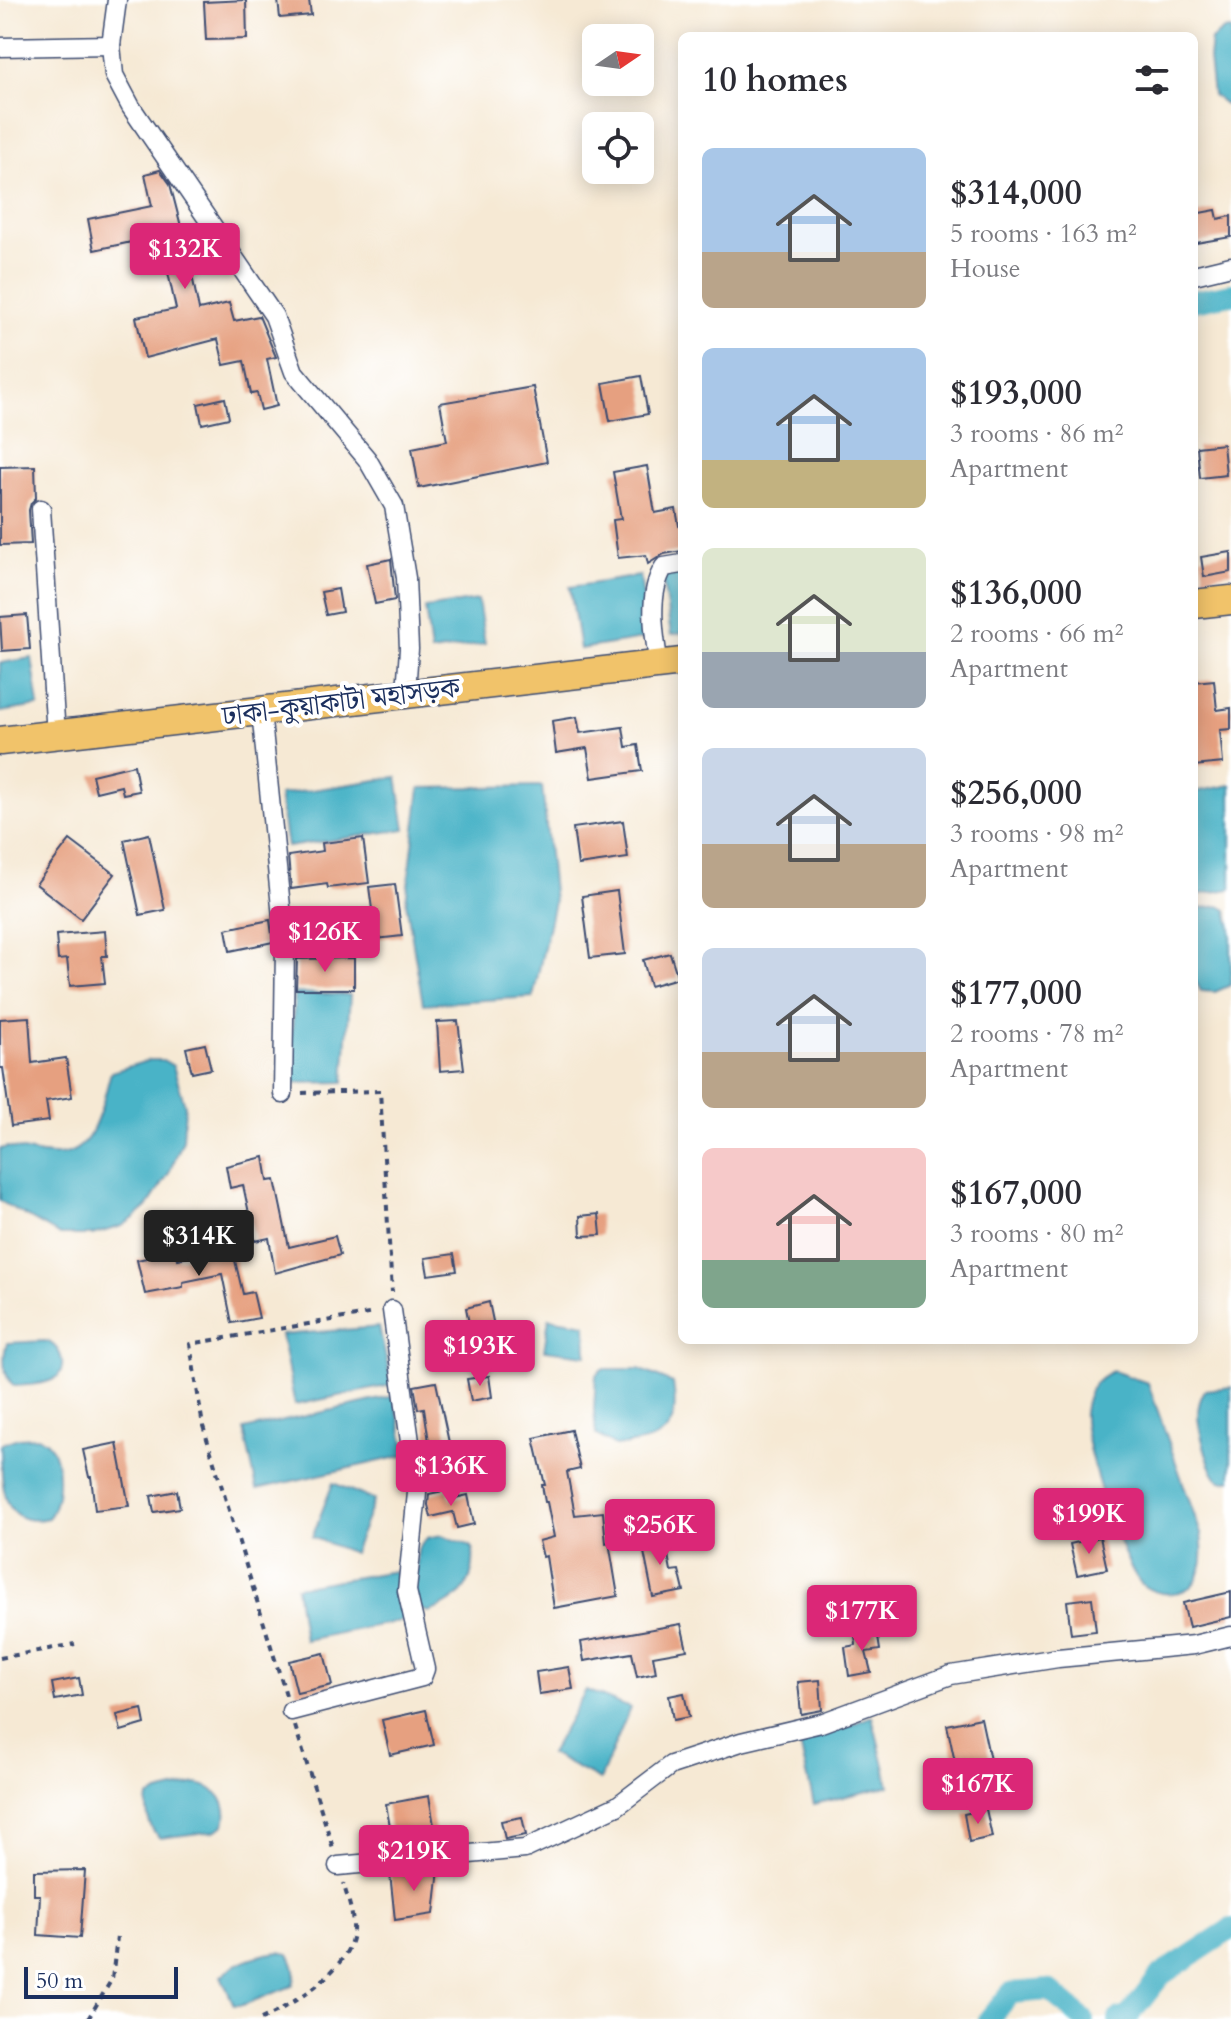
<!DOCTYPE html>
<html lang="en">
<head>
<meta charset="utf-8">
<style>
  :root { --surface:#fff; --page:#f2f2f3; --text:#2b2b33; --muted:#7c7c81; --accent:#db2777 }
  body { margin:0; font-family:Cardo,"Noto Serif Bengali",serif; background:var(--page); color:var(--text); height:100vh; display:flex; flex-direction:column; font-size:30px; white-space:nowrap }
  * { box-sizing:border-box; margin:0 }
  p { font-size:26px; color:var(--muted) }
  .icon { flex:none; width:44px; height:44px; fill:none; stroke:currentColor; stroke-width:2; stroke-linecap:round; stroke-linejoin:round }
  .map { position:relative; flex:1; overflow:hidden }
  .drawer { position:absolute; left:678px; top:32px; width:520px; height:1312px; display:flex; flex-direction:column; background:var(--surface); border-radius:12px; box-shadow:0 4px 20px #0003 }
  .drawer>* { flex:none }
  .needle { width:52px; rotate:77deg }
  .fabs { position:absolute; left:582px; top:24px; display:grid; gap:16px }
  .fabs a { display:grid; place-items:center; width:72px; height:72px; border-radius:12px; background:var(--surface); box-shadow:0 4px 20px #0003; font-size:40px }
  .scale { position:absolute; left:24px; bottom:20px; width:154px; box-sizing:border-box; padding-left:8px; border:4px solid #1b2f5e; border-top:0; font-size:22px; line-height:28px; white-space:nowrap; color:#1b2f5e; -webkit-text-stroke:6px #fff; paint-order:stroke }
  .price { position:absolute; translate:-50% -68px; padding:0 18px; border-radius:8px; background:var(--accent); color:#fff; font-size:26px; line-height:52px; filter:drop-shadow(0 2px 4px #0008) }
  .price::after { content:''; position:absolute; left:50%; top:48px; width:24px; height:18px; margin-left:-12px; background:inherit; clip-path:polygon(0 0,100% 0,50% 100%) }
  .price.active { background:#222; color:#fff }
  ul { padding:0; list-style:none }
  li { display:flex; align-items:center; gap:24px; height:200px; padding:0 24px }
  li span { display:grid; place-items:center; flex:none; width:224px; height:160px; border-radius:12px; color:#555 }
  li>.icon { margin-inline-start:auto }
  span .icon { width:96px; height:96px; fill:#fffc; stroke-width:1 }
  li b { font-size:34px }
  h2 { display:flex; justify-content:space-between; align-items:center; height:96px; padding:0 24px; font-size:34px }
  .map>svg:first-child { display:block }
  .water { fill:#49b3c7; stroke:#327192; stroke-width:2 }
  .lines { fill:none; stroke-linecap:round; stroke-linejoin:round }
  .canal { stroke:#49b3c7; stroke-width:22 }
  .building { fill:#e6a080 }
  .street-casing { stroke:#3c4b70; stroke-width:21 }
  .primary-casing { stroke:#3c4b70; stroke-width:31 }
  .path { stroke:#3c4b70; stroke-width:4; stroke-dasharray:6 6; stroke-linecap:butt }
  .street { stroke:#fff; stroke-width:18 }
  .primary { stroke:#f1c36a; stroke-width:28 }
  .labels { text-anchor:middle; stroke-width:8; stroke-linejoin:round; paint-order:stroke }
  .street-label { font-size:28px; fill:#1b2f5e; stroke:#fff }
</style>
</head>
<body>
<div class="map">
<svg width="1231" height="2019" viewBox="0 0 1231 2019">
  <rect width="100%" height="100%" fill="#fff"/>
  <filter id="ink" filterUnits="userSpaceOnUse"><feTurbulence type="fractalNoise" baseFrequency=".0125" numOctaves="2"/><feDisplacementMap in="SourceGraphic" scale="16" xChannelSelector="R" yChannelSelector="G"/><feConvolveMatrix kernelMatrix="1 2 1 2 8 2 1 2 1" color-interpolation-filters="sRGB"/></filter>
  <filter id="wash" filterUnits="userSpaceOnUse"><feTurbulence type="fractalNoise" baseFrequency=".006" numOctaves="4" result="noise"/><feDisplacementMap in="SourceGraphic" scale="32" xChannelSelector="R" yChannelSelector="G"/><feGaussianBlur stdDeviation="1.8" result="paint"/><feColorMatrix in="noise" values="0 0 0 0 0 0 0 0 0 0 0 0 0 0 0 0 0 1.4 0 .05"/><feComposite in="paint" operator="in"/></filter>
  <g filter="url(#wash)">
    <rect width="100%" height="100%" fill="#f6e9d4"/>
    <g class="water">
      <polygon points="1231,29 1231,109 1213,95 1209,59 1211,40 1224,30"/>
      <polygon points="682,570 682,633 671,635 662,574"/>
      <polygon points="640,576 649,638 580,649 570,587"/>
      <polygon points="478,600 485,644 431,652 425,608"/>
      <polygon points="32,658 39,706 0,712 0,663"/>
      <polygon points="397,777 405,829 287,847 279,795"/>
      <polygon points="1231,785 1231,889 1195,895 1194,792"/>
      <polygon points="542,786 554,902 533,997 423,1004 406,902 420,788"/>
      <polygon points="1220,906 1227,910 1231,928 1231,985 1215,992 1201,991 1194,978 1194,909"/>
      <polygon points="295,993 350,995 344,1082 288,1083"/>
      <path d="M150,1060h13l10,6 12,39 -2,35 -14,33 -22,34 -13,11 -12,8 -30,9h-32l-60,-34v-52l7,-2c15,2 35,9 50,8 40,-2 45,-53 54,-83z"/>
      <polygon points="549,1318 586,1324 587,1355 544,1350"/>
      <polygon points="379,1327 392,1385 295,1405 281,1335"/>
      <path d="M45,1341c17,4 25,31 7,39 -11,5 -26,5 -38,6 -11,-11 -12,-28 -7,-43z"/>
      <path d="M602,1369h37l34,14c8,52 -12,58 -58,63l-19,-12 -2,-24 2,-35z"/>
      <path d="M1113,1371l35,12 53,151c2,14 3,35 -6,48 -11,15 -37,14 -51,4 -20,-14 -63,-147 -60,-173 2,-20 9,-34 29,-42z"/>
      <path d="M1231,1387v93c-5,1 -8,3 -12,0 -10,-8 -21,-54 -21,-66 0,-9 3,-17 7,-24z"/>
      <polygon points="394,1396 407,1455 257,1489 244,1430"/>
      <path d="M37,1437c26,3 26,65 11,81 -48,12 -46,-35 -47,-74l17,-6z"/>
      <polygon points="333,1483 374,1500 353,1553 312,1537"/>
      <path d="M442,1535l27,10 4,4c3,34 -13,53 -45,63l-8,-3 -6,-10 4,-50 9,-11z"/>
      <polygon points="395,1571 405,1620 304,1640 296,1587"/>
      <polygon points="586,1690 630,1708 600,1780 550,1754"/>
      <polygon points="872,1716 889,1786 814,1804 800,1745"/>
      <path d="M196,1784c21,2 34,20 28,41l-10,6 -54,7c-11,-9 -15,-26 -12,-40l10,-5z"/>
      <path d="M280,1952l9,2c6,12 9,19 3,32l-49,19h-9l-13,-29c16,-15 38,-22 59,-24z"/>
    </g>
    <g class="lines">
      <g class="canal">
        <polyline points="1194,301 1231,294"/>
        <polyline points="989,2019 1011,1993 1049,1990 1083,2019"/>
        <polyline points="1119,2019 1128,2017 1161,1975 1231,1929"/>
      </g>
    </g>
    <g id="blocks">
      <g class="building">
        <polygon points="246,0 247,39 206,40 204,2"/>
        <polygon points="278,0 309,0 311,15 280,18"/>
        <polygon points="160,170 170,184 183,234 188,233 192,254 188,255 199,310 229,303 234,321 259,316 276,357 267,359 277,406 261,410 257,393 251,394 244,361 224,365 218,339 145,358 136,317 176,309 165,259 147,263 141,240 94,250 88,219 152,206 145,174"/>
        <polygon points="1216,210 1218,219 1231,216 1231,237 1196,243 1194,214"/>
        <polygon points="641,376 648,414 610,421 603,383"/>
        <polygon points="533,387 547,462 419,488 412,448 447,441 440,403"/>
        <polygon points="225,398 229,418 202,424 198,404"/>
        <polygon points="1223,444 1226,475 1200,478 1197,447"/>
        <polygon points="35,466 36,498 31,503 29,510 31,544 0,545 0,467"/>
        <polygon points="647,466 655,513 676,509 679,526 682,525 682,551 664,554 648,564 646,555 618,558 613,520 621,519 613,472"/>
        <polygon points="1231,552 1231,572 1204,577 1201,557"/>
        <polygon points="391,559 395,600 375,604 367,564"/>
        <polygon points="338,589 342,612 326,615 321,592"/>
        <polygon points="27,615 30,649 2,651 0,617"/>
        <polygon points="1214,680 1217,710 1231,708 1231,729 1220,730 1223,763 1194,766 1194,682"/>
        <polygon points="577,717 580,733 623,727 626,747 638,745 642,771 592,778 587,748 556,753 552,721"/>
        <polygon points="134,765 139,791 123,794 121,786 96,792 92,775"/>
        <polygon points="623,821 628,858 578,865 573,828"/>
        <polygon points="149,834 165,910 140,915 124,840"/>
        <polygon points="363,838 369,883 328,888 327,884 291,889 288,856 323,851 322,843"/>
        <polygon points="70,840 115,874 81,919 36,884"/>
        <polygon points="395,884 402,936 376,939 369,887"/>
        <polygon points="617,891 625,954 590,958 582,896"/>
        <polygon points="270,920 273,942 230,951 226,929"/>
        <polygon points="105,931 107,956 102,956 105,983 70,986 67,959 58,960 56,935"/>
        <polygon points="670,953 678,978 650,986 643,960"/>
        <polygon points="354,958 354,989 296,989 297,959"/>
        <polygon points="29,1017 32,1063 66,1058 72,1097 46,1101 49,1121 11,1126 3,1068 0,1068 0,1019"/>
        <polygon points="458,1021 464,1069 440,1071 437,1022"/>
        <polygon points="205,1044 211,1069 192,1073 186,1048"/>
        <polygon points="264,1157 268,1181 275,1180 289,1247 335,1236 340,1255 275,1273 269,1238 255,1241 243,1185 230,1188 226,1166"/>
        <polygon points="599,1214 601,1235 581,1236 580,1216"/>
        <polygon points="232,1248 243,1294 253,1292 259,1318 232,1323 222,1274 183,1282 183,1287 145,1294 137,1260 176,1252 178,1259"/>
        <polygon points="454,1254 457,1271 428,1275 425,1258"/>
        <polygon points="489,1302 502,1365 478,1370 466,1308"/>
        <polygon points="489,1376 492,1397 471,1401 467,1379"/>
        <polygon points="436,1382 451,1452 431,1455 424,1408 418,1409 414,1386"/>
        <polygon points="571,1430 580,1469 567,1472 575,1515 603,1512 606,1543 609,1542 618,1596 554,1608 546,1556 543,1557 539,1541 554,1537 547,1502 545,1502 542,1485 545,1485 534,1438"/>
        <polygon points="117,1443 129,1506 95,1510 91,1477 89,1477 83,1450"/>
        <polygon points="448,1490 451,1503 451,1499 468,1495 474,1524 457,1528 453,1512 431,1517 428,1505 429,1494"/>
        <polygon points="177,1491 180,1508 154,1512 151,1496"/>
        <polygon points="664,1533 671,1571 679,1570 684,1591 653,1597 641,1537"/>
        <polygon points="1100,1537 1107,1569 1077,1575 1070,1544"/>
        <polygon points="1231,1592 1231,1617 1189,1627 1183,1603"/>
        <polygon points="1092,1598 1096,1631 1071,1634 1067,1601"/>
        <polygon points="681,1624 687,1650 653,1656 656,1673 637,1677 632,1653 584,1661 581,1642"/>
        <polygon points="877,1631 880,1650 866,1652 871,1672 849,1676 845,1647 856,1645 855,1634"/>
        <polygon points="324,1653 332,1685 297,1693 289,1661"/>
        <polygon points="569,1667 573,1689 539,1694 536,1672"/>
        <polygon points="79,1678 82,1695 55,1700 52,1683"/>
        <polygon points="820,1680 822,1710 801,1714 798,1682"/>
        <polygon points="684,1693 689,1717 673,1720 669,1696"/>
        <polygon points="142,1709 145,1724 121,1731 117,1715"/>
        <polygon points="426,1710 434,1745 390,1755 382,1720"/>
        <polygon points="981,1718 990,1760 956,1767 947,1725"/>
        <polygon points="429,1796 435,1831 392,1839 386,1804"/>
        <polygon points="986,1809 992,1837 969,1842 964,1814"/>
        <polygon points="522,1817 526,1835 505,1839 501,1821"/>
        <polygon points="439,1869 434,1914 395,1920 390,1873"/>
        <polygon points="85,1870 80,1938 38,1935 40,1895 34,1895 34,1871"/>
      </g>
    </g>
  </g>
  <g filter="url(#ink)">
    <use href="#blocks" fill-opacity="0" stroke="#3c4b70" stroke-width="2"/>
    <g class="lines">
      <g class="street-casing">
        <g id="street">
          <polyline points="117,0 111,45 114,75 131,107 274,316 294,372 367,459 394,506 406,578 409,649 406,692"/>
          <polyline points="0,47 111,45"/>
          <polyline points="1194,275 1231,266"/>
          <polyline points="41,509 56,735"/>
          <path d="M659,665c-5,-29 -12,-72 5,-98l18,-3"/>
          <polyline points="261,711 285,946 283,1094"/>
          <polyline points="291,1711 422,1677 425,1669 407,1591 417,1493 392,1310"/>
          <polyline points="338,1866 525,1849 617,1806 671,1765 741,1742 821,1723 951,1675 1058,1658 1194,1645 1231,1636"/>
        </g>
      </g>
      <g class="primary-casing">
        <g id="primary">
          <polyline points="1194,604 1231,600"/>
          <polyline points="0,741 682,662"/>
        </g>
      </g>
      <g class="path">
        <polyline points="302,1093 380,1091 392,1292"/>
        <polyline points="0,1658 75,1644"/>
        <polyline points="286,1695 203,1426 190,1344 374,1313"/>
        <polyline points="295,1726 333,1848"/>
        <polyline points="88,2019 112,1979 117,1937"/>
        <path d="M261,2019c32,-14 89,-50 92,-87 1,-17 -5,-33 -10,-49"/>
      </g>
      <use href="#street" class="street"/>
      <use href="#primary" class="primary"/>
    </g>
  </g>
  <g class="labels">
    <g class="street-label">
      <text transform="translate(341 701) rotate(-7)" y="10">ঢাকা-কুয়াকাটা মহাসড়ক</text>
    </g>
  </g>
</svg>
<div class="fabs">
<a><svg class="needle" viewBox="-14 -14 28 28"><path d="M0-13l5 13h-10z" fill="#e53935"/><path d="M0 13l5-13h-10z" fill="#7c7c81"/></svg></a>
<a><svg class="icon" aria-label="locate" viewBox="0 0 24 24"><circle cx="12" cy="12" r="6"/><path d="M12 2v4M12 18v4M2 12h4M18 12h4"/></svg></a>
</div>
<div class="scale">50 m</div>
<b class="price" style="left:185px;top:291px">$132K</b>
<b class="price" style="left:325px;top:974px">$126K</b>
<b class="price active" style="left:199px;top:1278px">$314K</b>
<b class="price" style="left:480px;top:1388px">$193K</b>
<b class="price" style="left:451px;top:1508px">$136K</b>
<b class="price" style="left:1089px;top:1556px">$199K</b>
<b class="price" style="left:660px;top:1567px">$256K</b>
<b class="price" style="left:862px;top:1653px">$177K</b>
<b class="price" style="left:978px;top:1826px">$167K</b>
<b class="price" style="left:414px;top:1893px">$219K</b>
<section class="drawer">
<h2>10 homes<svg class="icon" aria-label="filters" viewBox="0 0 24 24"><path d="M4 7h16M4 17h16"/><circle cx="9" cy="7" r="2"/><circle cx="15" cy="17" r="2"/></svg></h2>
<ul>
<li><span style="background:linear-gradient(#a9c7e8 65%,#b9a48a 0)"><svg class="icon" aria-label="home" viewBox="0 0 24 24"><path d="M3 11l9-7 9 7M6 9v11h12V9"/></svg></span><div><b>$314,000</b><p>5 rooms · 163 m²</p><p>House</p></div></li>
<li><span style="background:linear-gradient(#a9c7e8 70%,#c2b280 0)"><svg class="icon" aria-label="home" viewBox="0 0 24 24"><path d="M3 11l9-7 9 7M6 9v11h12V9"/></svg></span><div><b>$193,000</b><p>3 rooms · 86 m²</p><p>Apartment</p></div></li>
<li><span style="background:linear-gradient(#dfe7d0 65%,#9aa5b1 0)"><svg class="icon" aria-label="home" viewBox="0 0 24 24"><path d="M3 11l9-7 9 7M6 9v11h12V9"/></svg></span><div><b>$136,000</b><p>2 rooms · 66 m²</p><p>Apartment</p></div></li>
<li><span style="background:linear-gradient(#c9d6e8 60%,#b9a48a 0)"><svg class="icon" aria-label="home" viewBox="0 0 24 24"><path d="M3 11l9-7 9 7M6 9v11h12V9"/></svg></span><div><b>$256,000</b><p>3 rooms · 98 m²</p><p>Apartment</p></div></li>
<li><span style="background:linear-gradient(#c9d6e8 65%,#b9a48a 0)"><svg class="icon" aria-label="home" viewBox="0 0 24 24"><path d="M3 11l9-7 9 7M6 9v11h12V9"/></svg></span><div><b>$177,000</b><p>2 rooms · 78 m²</p><p>Apartment</p></div></li>
<li><span style="background:linear-gradient(#f6c9c9 70%,#7fa58c 0)"><svg class="icon" aria-label="home" viewBox="0 0 24 24"><path d="M3 11l9-7 9 7M6 9v11h12V9"/></svg></span><div><b>$167,000</b><p>3 rooms · 80 m²</p><p>Apartment</p></div></li>
</ul>
</section>
</div>
</body>
</html>
